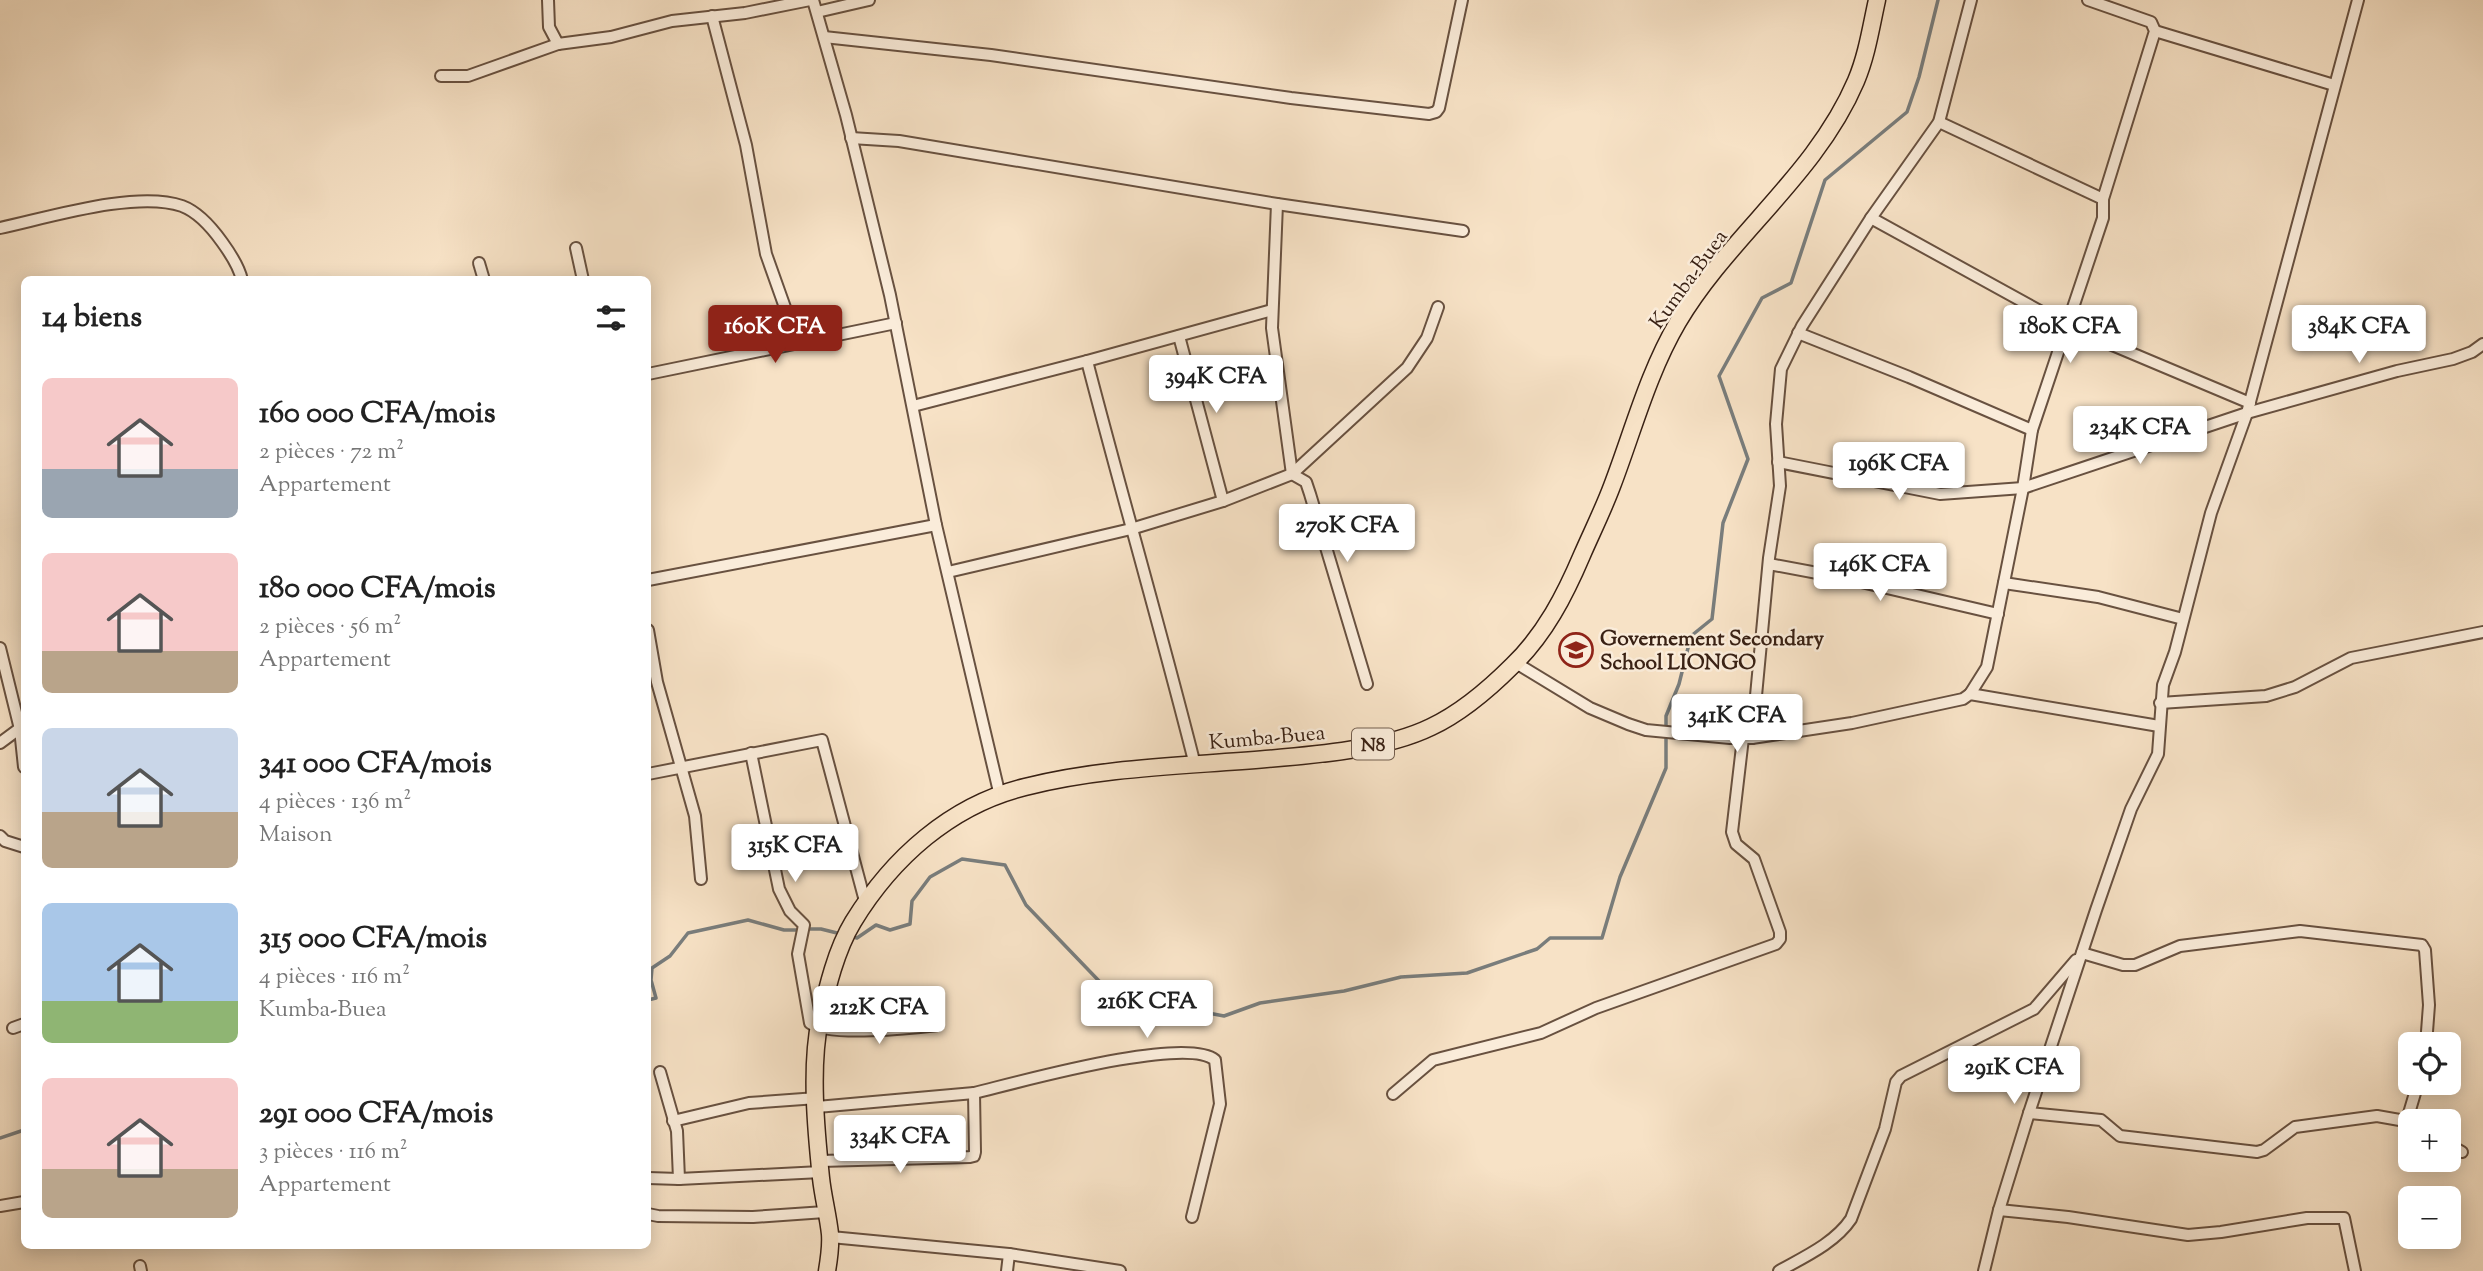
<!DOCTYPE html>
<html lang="fr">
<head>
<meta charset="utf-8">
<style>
  :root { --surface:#fff; --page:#f6f6f6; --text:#222; --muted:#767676; --accent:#8f2418 }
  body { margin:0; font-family:"Sorts Mill Goudy",serif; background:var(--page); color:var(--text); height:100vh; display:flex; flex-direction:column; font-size:26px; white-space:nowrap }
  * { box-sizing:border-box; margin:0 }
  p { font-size:23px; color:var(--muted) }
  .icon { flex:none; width:38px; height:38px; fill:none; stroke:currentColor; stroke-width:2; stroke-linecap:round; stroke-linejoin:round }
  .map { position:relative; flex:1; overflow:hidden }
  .sheet { position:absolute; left:21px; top:276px; width:630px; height:973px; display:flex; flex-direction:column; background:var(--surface); border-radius:10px; box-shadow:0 4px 18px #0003 }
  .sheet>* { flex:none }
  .buttons { position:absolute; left:2398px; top:1032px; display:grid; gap:14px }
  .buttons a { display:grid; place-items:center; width:63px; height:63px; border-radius:10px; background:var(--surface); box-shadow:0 4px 18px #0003; font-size:35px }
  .price { position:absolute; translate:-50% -60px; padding:0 16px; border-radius:7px; background:#fff; color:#222; font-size:23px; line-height:46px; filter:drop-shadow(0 2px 4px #0008) }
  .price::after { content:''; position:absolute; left:50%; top:42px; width:21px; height:16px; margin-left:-10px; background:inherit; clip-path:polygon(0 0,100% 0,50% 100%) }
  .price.selected { background:var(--accent); color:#fff }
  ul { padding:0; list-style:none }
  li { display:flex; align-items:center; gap:21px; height:175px; padding:0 21px }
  li span { display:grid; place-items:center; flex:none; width:196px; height:140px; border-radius:10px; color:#555 }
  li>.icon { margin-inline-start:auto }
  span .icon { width:84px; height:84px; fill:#fffc; stroke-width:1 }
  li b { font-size:30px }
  h2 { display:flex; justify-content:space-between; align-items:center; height:84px; padding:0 21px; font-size:30px }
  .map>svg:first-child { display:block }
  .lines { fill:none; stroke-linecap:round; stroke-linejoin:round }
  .stream { stroke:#797d7c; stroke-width:3.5 }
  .minor-casing { stroke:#685140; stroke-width:14 }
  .highway-casing { stroke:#392114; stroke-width:19 }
  .minor { stroke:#faecda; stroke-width:10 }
  .highway { stroke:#f7e2c6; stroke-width:16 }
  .labels { text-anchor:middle; stroke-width:5; stroke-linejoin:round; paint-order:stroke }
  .shield { fill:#faecda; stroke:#735e4f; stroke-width:2 }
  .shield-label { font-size:19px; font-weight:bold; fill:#392114 }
  .street-label { font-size:21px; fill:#392114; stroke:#faecda }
  .poi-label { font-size:21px; font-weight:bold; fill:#392114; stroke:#faecda; text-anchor:start }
</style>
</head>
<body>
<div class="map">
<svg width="2483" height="1271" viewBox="0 0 2483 1271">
  <rect width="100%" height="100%" fill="#f7e2c6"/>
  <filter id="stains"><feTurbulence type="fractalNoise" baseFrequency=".00286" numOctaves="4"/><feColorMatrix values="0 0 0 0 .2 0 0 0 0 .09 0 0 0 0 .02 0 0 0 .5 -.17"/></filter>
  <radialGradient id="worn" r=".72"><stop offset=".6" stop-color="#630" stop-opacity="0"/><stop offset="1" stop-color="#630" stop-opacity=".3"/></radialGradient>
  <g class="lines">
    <g class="stream">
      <polyline points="807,929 821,929 841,934"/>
      <polyline points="851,936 857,938 876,925 890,930 910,924 912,901 930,877 962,859 1005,865 1026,905 1100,982 1143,993 1160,990 1182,1008 1224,1016 1260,1003 1344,991 1401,977 1467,973 1537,949 1550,938 1602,938 1620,877 1666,768 1666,716 1679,684 1691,636 1712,619 1723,523 1748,459 1719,376 1762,298 1791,283 1825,180 1907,112 1919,77 1938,0"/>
      <polyline points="648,1000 656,998 651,980 652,968 670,956 688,933 748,920 784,930 799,930"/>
      <polyline points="0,1138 24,1130"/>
    </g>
    <g class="minor-casing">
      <g id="minor">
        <polyline points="548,0 549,27 558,44"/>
        <polyline points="813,0 846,115 890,295 936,525 1000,796"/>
        <polyline points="817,12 869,0"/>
        <polyline points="712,16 746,145 766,254 798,344"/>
        <polyline points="2155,31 2334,85"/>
        <polyline points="824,37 991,55 1291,98 1429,114 1436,112 1439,108 1462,0"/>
        <polyline points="441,76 468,76 558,44 611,37 672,21 745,13 810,0"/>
        <polyline points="1939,122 2103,199"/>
        <polyline points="851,138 899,141 1277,204 1463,231"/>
        <polyline points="1277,204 1272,328 1292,474 1306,482 1310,494 1367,684"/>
        <polyline points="1871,218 2067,326 2250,403"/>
        <path d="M0,228c47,-10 136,-38 182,-22 16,6 30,22 40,36 8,11 17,24 20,38"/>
        <polyline points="576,248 583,280"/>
        <polyline points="479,263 484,280"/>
        <polyline points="1798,333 1909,377 2032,430"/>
        <polyline points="1179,336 1223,501"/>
        <path d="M1087,361c35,135 74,269 108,404"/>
        <polyline points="648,374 896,323"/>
        <polyline points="913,406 1087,361 1272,310"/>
        <polyline points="1778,462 1940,494 2023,488 2247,413 2397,371 2453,359 2472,352 2483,344"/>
        <polyline points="1769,564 1844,578 1998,614"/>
        <polyline points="948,572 1131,529 1223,501 1292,474 1407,368 1427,338 1438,307"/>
        <polyline points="648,580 936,525"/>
        <polyline points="2004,583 2098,597 2183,619"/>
        <polyline points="648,630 657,682 695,816 701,879"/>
        <polyline points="0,648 20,729 24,767"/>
        <polyline points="1516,663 1590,708 1628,724 1646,730 1730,738 1752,738 1852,723 1963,699 1970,694 2159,726"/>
        <polyline points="1970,694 1987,667 2023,488 2032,430 2103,218 2103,199 2155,31 2151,22 2088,0"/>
        <polyline points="2160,703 2266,696 2295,687 2351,658 2483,632"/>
        <polyline points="1752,738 1769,558 1780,486 1776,424 1781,369 1802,326 1871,218 1939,122 1971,0"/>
        <polyline points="0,743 23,726"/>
        <path d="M751,753l28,136 11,22 14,14 -6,29 12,69c18,14 103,5 128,2"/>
        <polyline points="648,774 822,740 866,905"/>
        <polyline points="0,836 5,841 24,847"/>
        <polyline points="2082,953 2123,965 2135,965 2180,946 2300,931 2422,945 2425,950 2429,1005 2426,1045"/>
        <polyline points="13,1028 24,1024"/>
        <polyline points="660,1072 677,1131 679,1179"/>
        <polyline points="1393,1094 1433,1060 1541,1033 1596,1008 1776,944 1780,939 1780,932 1754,859 1736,844 1732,832 1743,738"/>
        <polyline points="817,1107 974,1093"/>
        <polyline points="2029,1113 2101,1120 2120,1136 2257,1152 2264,1150 2295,1127 2377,1116 2411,1122"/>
        <polyline points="2407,1120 2418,1083"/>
        <polyline points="673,1121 749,1103 817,1098"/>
        <polyline points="2448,1144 2462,1152"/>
        <path d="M820,1161l150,-4 4,-1 1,-4 -1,-59c42,-10 211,-58 241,-33l5,44 -28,113"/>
        <polyline points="648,1178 679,1179 821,1172"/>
        <polyline points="0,1206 24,1202"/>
        <polyline points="1999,1210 2068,1217 2188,1235 2221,1232 2307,1218 2344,1218 2355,1271"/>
        <polyline points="648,1214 658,1216 753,1217 825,1212"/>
        <polyline points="831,1237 1009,1254 1120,1271"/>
        <polyline points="140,1266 141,1271"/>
        <polyline points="1007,1271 1009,1254"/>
        <path d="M1779,1271c25,-14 56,-28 72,-52l34,-90 11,-47 5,-6 133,-67 42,-49"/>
        <polyline points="1984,1271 1999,1210 2029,1113 2096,910 2131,809 2158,754 2163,685 2175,652 2211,513 2247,413 2358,0"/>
      </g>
    </g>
    <g class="highway-casing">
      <path id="highway" d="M827,1271c2,-12 4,-25 3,-37 -2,-19 -7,-37 -9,-56 -5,-48 -11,-111 -1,-158 7,-32 16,-70 33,-98 39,-64 98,-117 172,-135 78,-20 161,-21 241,-28 50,-4 120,-10 165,-32 30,-14 59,-39 82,-62 32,-31 52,-70 69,-110 10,-23 21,-45 30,-69 21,-55 36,-113 66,-164 51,-86 138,-147 178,-241 11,-26 15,-54 21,-81"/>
    </g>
    <use href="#minor" class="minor"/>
    <use href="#highway" class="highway"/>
  </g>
  <defs>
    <g id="school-ring" transform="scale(1.75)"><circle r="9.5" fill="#faecda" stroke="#8f2418" stroke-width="1.5"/><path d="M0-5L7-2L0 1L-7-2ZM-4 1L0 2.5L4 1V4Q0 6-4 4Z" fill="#8f2418"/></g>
  </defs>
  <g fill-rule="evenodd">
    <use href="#school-ring" x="1576" y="650"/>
  </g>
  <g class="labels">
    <rect class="shield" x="1352" y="728.5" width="42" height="31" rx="5"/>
    <g class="shield-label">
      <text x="1373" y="751">N8</text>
    </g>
    <g class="street-label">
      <text transform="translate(1688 279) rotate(-54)" y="7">Kumba-Buea</text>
      <text transform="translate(1267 737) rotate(-5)" y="7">Kumba-Buea</text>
    </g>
    <g class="poi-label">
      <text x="1600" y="645">Governement Secondary<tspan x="1600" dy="24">School LIONGO</tspan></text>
    </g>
  </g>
  <rect width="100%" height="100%" filter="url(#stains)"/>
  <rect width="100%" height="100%" fill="url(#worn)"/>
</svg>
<div class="buttons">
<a><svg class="icon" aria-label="locate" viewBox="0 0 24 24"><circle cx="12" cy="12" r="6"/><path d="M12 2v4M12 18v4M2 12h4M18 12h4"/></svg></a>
<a>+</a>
<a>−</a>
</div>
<b class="price selected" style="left:775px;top:365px">160K CFA</b>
<b class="price" style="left:2070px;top:365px">180K CFA</b>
<b class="price" style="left:2359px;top:365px">384K CFA</b>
<b class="price" style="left:1216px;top:415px">394K CFA</b>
<b class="price" style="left:2140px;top:466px">234K CFA</b>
<b class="price" style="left:1899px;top:502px">196K CFA</b>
<b class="price" style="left:1347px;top:564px">270K CFA</b>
<b class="price" style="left:1880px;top:603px">146K CFA</b>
<b class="price" style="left:1737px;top:754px">341K CFA</b>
<b class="price" style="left:795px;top:884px">315K CFA</b>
<b class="price" style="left:1147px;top:1040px">216K CFA</b>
<b class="price" style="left:879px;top:1046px">212K CFA</b>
<b class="price" style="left:2014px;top:1106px">291K CFA</b>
<b class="price" style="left:900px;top:1175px">334K CFA</b>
<section class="sheet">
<h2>14 biens<svg class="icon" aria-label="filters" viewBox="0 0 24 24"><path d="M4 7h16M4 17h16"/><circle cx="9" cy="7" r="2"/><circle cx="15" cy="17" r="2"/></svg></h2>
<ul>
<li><span style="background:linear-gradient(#f6c9c9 65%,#9aa5b1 0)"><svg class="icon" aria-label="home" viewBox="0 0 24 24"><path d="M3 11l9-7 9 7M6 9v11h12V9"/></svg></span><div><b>160 000 CFA/mois</b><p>2 pièces · 72 m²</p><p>Appartement</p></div></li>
<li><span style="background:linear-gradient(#f6c9c9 70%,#b9a48a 0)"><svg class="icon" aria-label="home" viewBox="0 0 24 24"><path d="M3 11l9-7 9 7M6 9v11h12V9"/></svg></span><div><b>180 000 CFA/mois</b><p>2 pièces · 56 m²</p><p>Appartement</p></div></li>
<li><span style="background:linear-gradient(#c9d6e8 60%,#b9a48a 0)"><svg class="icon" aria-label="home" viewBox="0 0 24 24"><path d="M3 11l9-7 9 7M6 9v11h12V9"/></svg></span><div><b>341 000 CFA/mois</b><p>4 pièces · 136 m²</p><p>Maison</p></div></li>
<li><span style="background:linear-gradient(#a9c7e8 70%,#8fb573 0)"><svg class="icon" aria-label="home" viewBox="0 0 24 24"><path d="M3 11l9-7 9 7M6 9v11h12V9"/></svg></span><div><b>315 000 CFA/mois</b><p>4 pièces · 116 m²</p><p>Kumba-Buea</p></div></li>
<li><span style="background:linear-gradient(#f6c9c9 65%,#b9a48a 0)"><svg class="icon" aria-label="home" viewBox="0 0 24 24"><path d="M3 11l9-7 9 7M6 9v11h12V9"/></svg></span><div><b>291 000 CFA/mois</b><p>3 pièces · 116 m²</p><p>Appartement</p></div></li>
</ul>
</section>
</div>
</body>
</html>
